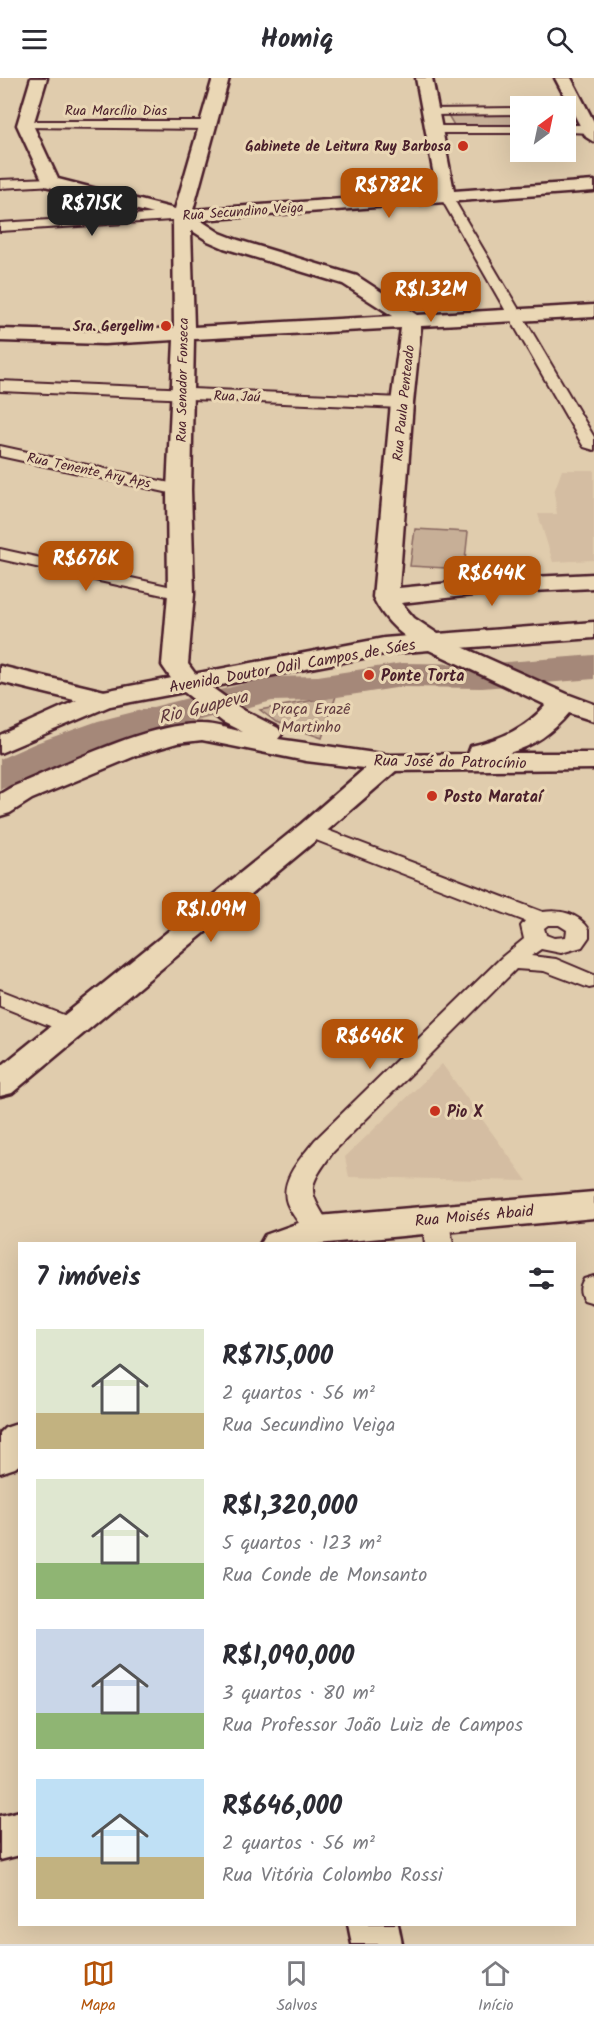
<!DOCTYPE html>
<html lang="pt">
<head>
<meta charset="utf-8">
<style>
  :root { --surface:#fff; --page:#f7f7f7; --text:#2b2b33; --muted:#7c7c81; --line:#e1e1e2; --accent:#b45309 }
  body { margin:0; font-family:Kalam,sans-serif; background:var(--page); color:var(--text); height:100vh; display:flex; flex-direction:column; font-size:22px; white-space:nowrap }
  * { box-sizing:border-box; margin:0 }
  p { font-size:20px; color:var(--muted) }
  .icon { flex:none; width:33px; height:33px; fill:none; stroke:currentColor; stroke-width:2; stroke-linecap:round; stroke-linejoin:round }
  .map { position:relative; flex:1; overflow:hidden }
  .side { position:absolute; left:18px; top:1164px; width:558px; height:684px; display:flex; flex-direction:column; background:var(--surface); border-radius:0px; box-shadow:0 6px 24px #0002 }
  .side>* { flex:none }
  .needle { width:39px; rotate:33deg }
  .controls { position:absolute; left:510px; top:18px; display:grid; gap:12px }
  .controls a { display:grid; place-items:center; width:66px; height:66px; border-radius:0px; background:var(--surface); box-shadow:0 6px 24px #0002; font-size:30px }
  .price { position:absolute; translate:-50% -51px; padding:0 14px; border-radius:12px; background:var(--accent); color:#fff; font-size:20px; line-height:39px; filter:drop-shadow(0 2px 3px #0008) }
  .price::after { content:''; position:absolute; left:50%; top:36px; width:18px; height:14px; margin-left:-9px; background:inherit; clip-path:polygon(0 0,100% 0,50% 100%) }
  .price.active { background:#222; color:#fff }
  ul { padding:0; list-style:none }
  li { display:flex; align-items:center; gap:18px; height:150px; padding:0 18px }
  li span { display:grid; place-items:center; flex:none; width:168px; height:120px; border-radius:0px; color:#555 }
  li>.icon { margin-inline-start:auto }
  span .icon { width:72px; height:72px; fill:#fffc; stroke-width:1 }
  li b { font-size:26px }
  h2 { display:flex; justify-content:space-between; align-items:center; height:72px; padding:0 18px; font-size:26px }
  header { display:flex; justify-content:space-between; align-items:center; height:78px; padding:0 18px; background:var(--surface); font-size:27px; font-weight:800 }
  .tabs { display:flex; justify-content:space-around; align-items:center; height:84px; border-top:2px solid var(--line); background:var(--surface); font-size:16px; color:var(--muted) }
  .tabs a { display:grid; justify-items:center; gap:3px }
  .tabs .active { color:var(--accent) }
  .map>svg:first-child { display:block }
  .built { fill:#d4bda2 }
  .green { fill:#c7af97; stroke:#886761; stroke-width:1.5 }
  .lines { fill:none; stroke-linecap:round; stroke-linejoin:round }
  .river { fill:#a58879; fill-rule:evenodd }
  .street-casing { stroke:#4a1f2b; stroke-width:4 }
  .secondary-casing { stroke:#4a1f2b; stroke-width:5 }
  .primary-casing { stroke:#4a1f2b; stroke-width:5 }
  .street { fill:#ead7b5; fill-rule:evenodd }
  .secondary { fill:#ead7b5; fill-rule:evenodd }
  .primary { fill:#ead7b5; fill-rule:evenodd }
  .poi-dot { fill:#c8321e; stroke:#ead7b5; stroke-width:2 }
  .labels { text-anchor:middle; stroke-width:6; stroke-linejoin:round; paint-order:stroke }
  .far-street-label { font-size:14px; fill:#4a1f2b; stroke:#ead7b5 }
  .far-poi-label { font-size:14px; font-weight:bold; fill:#4a1f2b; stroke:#ead7b5; text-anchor:end }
  .street-label { font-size:16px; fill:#4a1f2b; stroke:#ead7b5 }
  .poi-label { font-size:16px; font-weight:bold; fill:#4a1f2b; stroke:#ead7b5; text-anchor:start }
  .park-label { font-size:16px; fill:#633c41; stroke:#ead7b5 }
  .water-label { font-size:18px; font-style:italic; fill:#61393e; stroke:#ead7b5 }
</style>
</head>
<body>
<header><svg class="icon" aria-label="menu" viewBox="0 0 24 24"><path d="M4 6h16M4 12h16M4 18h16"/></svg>Homiq<svg class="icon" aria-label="search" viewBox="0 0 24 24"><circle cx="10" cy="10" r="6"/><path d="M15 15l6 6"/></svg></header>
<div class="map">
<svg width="594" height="1866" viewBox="0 0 594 1866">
  <rect width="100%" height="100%" fill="#e0ccad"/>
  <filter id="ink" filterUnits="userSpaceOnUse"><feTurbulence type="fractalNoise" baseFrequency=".0167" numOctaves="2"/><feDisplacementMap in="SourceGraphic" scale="12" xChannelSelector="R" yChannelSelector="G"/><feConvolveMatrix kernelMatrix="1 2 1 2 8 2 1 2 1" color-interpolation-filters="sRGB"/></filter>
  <g filter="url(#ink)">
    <g class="built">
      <polygon points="562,392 594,392 594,482 553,484 538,436 557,436 554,414"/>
      <polygon points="442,986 527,1103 349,1099 345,1079"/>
    </g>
    <g class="green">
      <polygon points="520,34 520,51 462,51 455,49 448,37 453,35"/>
      <polygon points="415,451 468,454 464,491 410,488"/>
      <polygon points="336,618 322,660 276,644 260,632"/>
    </g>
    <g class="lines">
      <polygon class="river" points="594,577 594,601 482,610 402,609 318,622 272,623 128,661 66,683 16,707 0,711 0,681 36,665 98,643 271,599 318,598 402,585 482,586"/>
      <g class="street-casing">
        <g id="street">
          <polygon points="566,29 578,29 584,32 578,35 566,35"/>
          <polygon points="520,30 520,36 431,37 425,34 431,31"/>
          <polygon points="25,43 208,43 214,47 208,51 21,49 21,45"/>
          <polygon points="594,47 594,55 566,54 566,47"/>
          <polygon points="435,48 520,48 520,55 431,55 429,52"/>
          <polygon points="51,100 55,101 57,104 55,107 0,110 0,102"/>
          <polygon points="447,116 453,120 594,359 594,372 584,369 582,366 441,120"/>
          <polygon points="182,134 187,135 189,138 187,141 0,153 0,145"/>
          <polygon points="0,303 402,320 410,325 402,330 0,313"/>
          <polygon points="0,368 179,407 187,412 179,417 0,378"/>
          <polygon points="0,471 181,511 187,512 190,516 187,520 181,521 0,481"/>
          <path d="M311,746l232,88c18,-3 36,2 46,17v8l-7,10 -21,6 -20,-4 -10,7 25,3 38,16v12l-5,1 -45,-17 -28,-2 -183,183c-28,39 -25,37 -1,77l-4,7 -10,2 -10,-2c-6,-10 -17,-22 -21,-33 -8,-23 15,-46 28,-63l187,-183 22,-18 -3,-13 4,-5 -222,-86 -3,-5 3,-5zM548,847h11l8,5 -1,7 -12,1 -8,-3 -2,-7z"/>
          <polygon points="0,912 79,943 82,948 79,953 70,956 0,928"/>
          <polygon points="435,1131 444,1133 448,1140 453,1166 425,1166 422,1140 426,1133"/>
          <path d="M594,1198v27l-10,-3c-5,-8 -5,-13 0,-21z"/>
        </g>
      </g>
      <g class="secondary-casing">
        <g id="secondary">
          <path d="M31,0h16l-14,47 25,54 117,30 38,-131h16l-36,132 244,-18 -21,-114h16l22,113 140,-10v10l-394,29 20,13 18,7 119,36 60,39 177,-10v12l-173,9 -8,77 -14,185 92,-9 103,-5v14l-103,5 -90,10 13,15 24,16 156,-12v16l-161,12c-26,-7 -49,-29 -60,-53l18,-194 10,-75 -207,11 -3,151 3,104 -6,70 14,19 -4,6c-19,5 -26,-9 -36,-24l6,-71 -1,-104 7,-150 -70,4 -104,-3v-12l104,3 70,-4 -1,-109 -128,-33 -28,-61zM191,152l17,11 16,7 119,36 50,32 -199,11z"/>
          <polygon points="555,0 571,0 594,44 594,64 586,59"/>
          <polygon points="0,588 113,615 117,621 113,627 103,629 0,604"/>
          <polygon points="388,677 398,679 402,685 398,691 321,758 12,1015 0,1018 0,989 301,746 378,679"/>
          <polygon points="594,1114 594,1140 317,1166 260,1166 265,1157 318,1138"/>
          <polygon points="20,1345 20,1386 15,1390 0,1395 0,1355 5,1350"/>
          <polygon points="20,1733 20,1777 0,1782 0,1738"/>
          <polygon points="348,1846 398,1846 402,1866 352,1866"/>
        </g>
      </g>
      <g class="primary-casing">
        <path id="primary" d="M433,556l134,60 27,10v17l-25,-8c-17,20 -35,33 -60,40h85v16l-206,2 -82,-10 -104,-21 -25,3 -37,11 -108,45 -22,14 -10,3v-22l12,-7c50,-21 137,-65 189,-63 14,0 29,5 42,8l-20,-10 -39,-30 -74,14 -110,47v-18l93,-42 291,-55zM429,572l117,55c-21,24 -45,34 -75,41l-3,8 -80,1 -110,-16 4,-5 -4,-6 -35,-18 -32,-23 173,-33z"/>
      </g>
      <use href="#street" class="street"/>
      <use href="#secondary" class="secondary"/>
      <use href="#primary" class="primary"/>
    </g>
  </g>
  <g class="poi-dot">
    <circle cx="463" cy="68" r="6"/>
    <circle cx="166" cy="248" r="6"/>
    <circle cx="369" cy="597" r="6"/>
    <circle cx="432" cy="718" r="6"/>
    <circle cx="435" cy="1033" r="6"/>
  </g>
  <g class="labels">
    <g class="far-street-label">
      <text x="116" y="37">Rua Marcílio Dias</text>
      <text transform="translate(243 133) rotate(-4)" y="5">Rua Secundino Veiga</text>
      <text transform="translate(182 302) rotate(-89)" y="5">Rua Senador Fonseca</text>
      <text transform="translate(237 318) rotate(2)" y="5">Rua Jaú</text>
      <text transform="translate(403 325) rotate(-84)" y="5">Rua Paula Penteado</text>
      <text transform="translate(89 392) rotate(12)" y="5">Rua Tenente Ary Aps</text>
    </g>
    <g class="far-poi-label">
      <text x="451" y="73">Gabinete de Leitura Ruy Barbosa</text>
      <text x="154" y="253">Sra. Gergelim</text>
    </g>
    <g class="street-label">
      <text transform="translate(292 587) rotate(-10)" y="6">Avenida Doutor Odil Campos de Sáes</text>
      <text transform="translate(450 683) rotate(1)" y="6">Rua José do Patrocínio</text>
      <text transform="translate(474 1137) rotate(-5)" y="6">Rua Moisés Abaid</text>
    </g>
    <g class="poi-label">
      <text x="381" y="603">Ponte Torta</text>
      <text x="444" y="724">Posto Marataí</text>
      <text x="447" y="1039">Pio X</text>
    </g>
    <g class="park-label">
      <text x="311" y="636">Praça Erazê<tspan x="311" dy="18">Martinho</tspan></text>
    </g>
    <g class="water-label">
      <text transform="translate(203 629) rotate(-14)" y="6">Rio Guapeva</text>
    </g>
  </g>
</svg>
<div class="controls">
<a><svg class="needle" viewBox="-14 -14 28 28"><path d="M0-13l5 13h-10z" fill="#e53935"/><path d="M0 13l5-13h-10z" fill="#7c7c81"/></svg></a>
</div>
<b class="price" style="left:389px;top:141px">R$782K</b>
<b class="price active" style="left:92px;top:159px">R$715K</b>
<b class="price" style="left:431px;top:245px">R$1.32M</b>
<b class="price" style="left:86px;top:514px">R$676K</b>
<b class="price" style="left:492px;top:529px">R$644K</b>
<b class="price" style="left:211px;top:865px">R$1.09M</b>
<b class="price" style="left:370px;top:992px">R$646K</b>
<section class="side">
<h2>7 imóveis<svg class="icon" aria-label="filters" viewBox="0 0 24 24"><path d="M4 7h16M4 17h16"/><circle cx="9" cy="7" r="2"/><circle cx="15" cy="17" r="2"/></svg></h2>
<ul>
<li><span style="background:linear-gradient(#dfe7d0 70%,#c2b280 0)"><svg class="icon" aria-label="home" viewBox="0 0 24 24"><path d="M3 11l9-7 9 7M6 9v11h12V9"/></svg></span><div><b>R$715,000</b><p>2 quartos · 56 m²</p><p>Rua Secundino Veiga</p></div></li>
<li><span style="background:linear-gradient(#dfe7d0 70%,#8fb573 0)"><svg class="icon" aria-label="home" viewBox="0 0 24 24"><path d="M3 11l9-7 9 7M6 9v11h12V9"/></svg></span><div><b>R$1,320,000</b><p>5 quartos · 123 m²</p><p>Rua Conde de Monsanto</p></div></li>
<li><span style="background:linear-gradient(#c9d6e8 70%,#8fb573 0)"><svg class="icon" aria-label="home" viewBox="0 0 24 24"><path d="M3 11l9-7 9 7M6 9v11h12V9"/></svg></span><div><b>R$1,090,000</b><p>3 quartos · 80 m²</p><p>Rua Professor João Luiz de Campos</p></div></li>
<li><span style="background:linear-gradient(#bfe0f5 65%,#c2b280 0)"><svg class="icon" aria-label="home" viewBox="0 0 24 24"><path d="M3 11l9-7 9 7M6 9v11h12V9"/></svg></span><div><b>R$646,000</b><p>2 quartos · 56 m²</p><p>Rua Vitória Colombo Rossi</p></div></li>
</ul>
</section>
</div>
<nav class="tabs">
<a class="active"><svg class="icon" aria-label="map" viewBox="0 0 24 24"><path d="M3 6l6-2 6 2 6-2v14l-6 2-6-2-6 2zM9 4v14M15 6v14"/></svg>Mapa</a>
<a><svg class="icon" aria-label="saved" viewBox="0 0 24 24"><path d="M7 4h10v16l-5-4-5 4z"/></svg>Salvos</a>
<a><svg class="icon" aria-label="home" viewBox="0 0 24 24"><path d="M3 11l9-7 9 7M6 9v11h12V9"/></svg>Início</a>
</nav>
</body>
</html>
